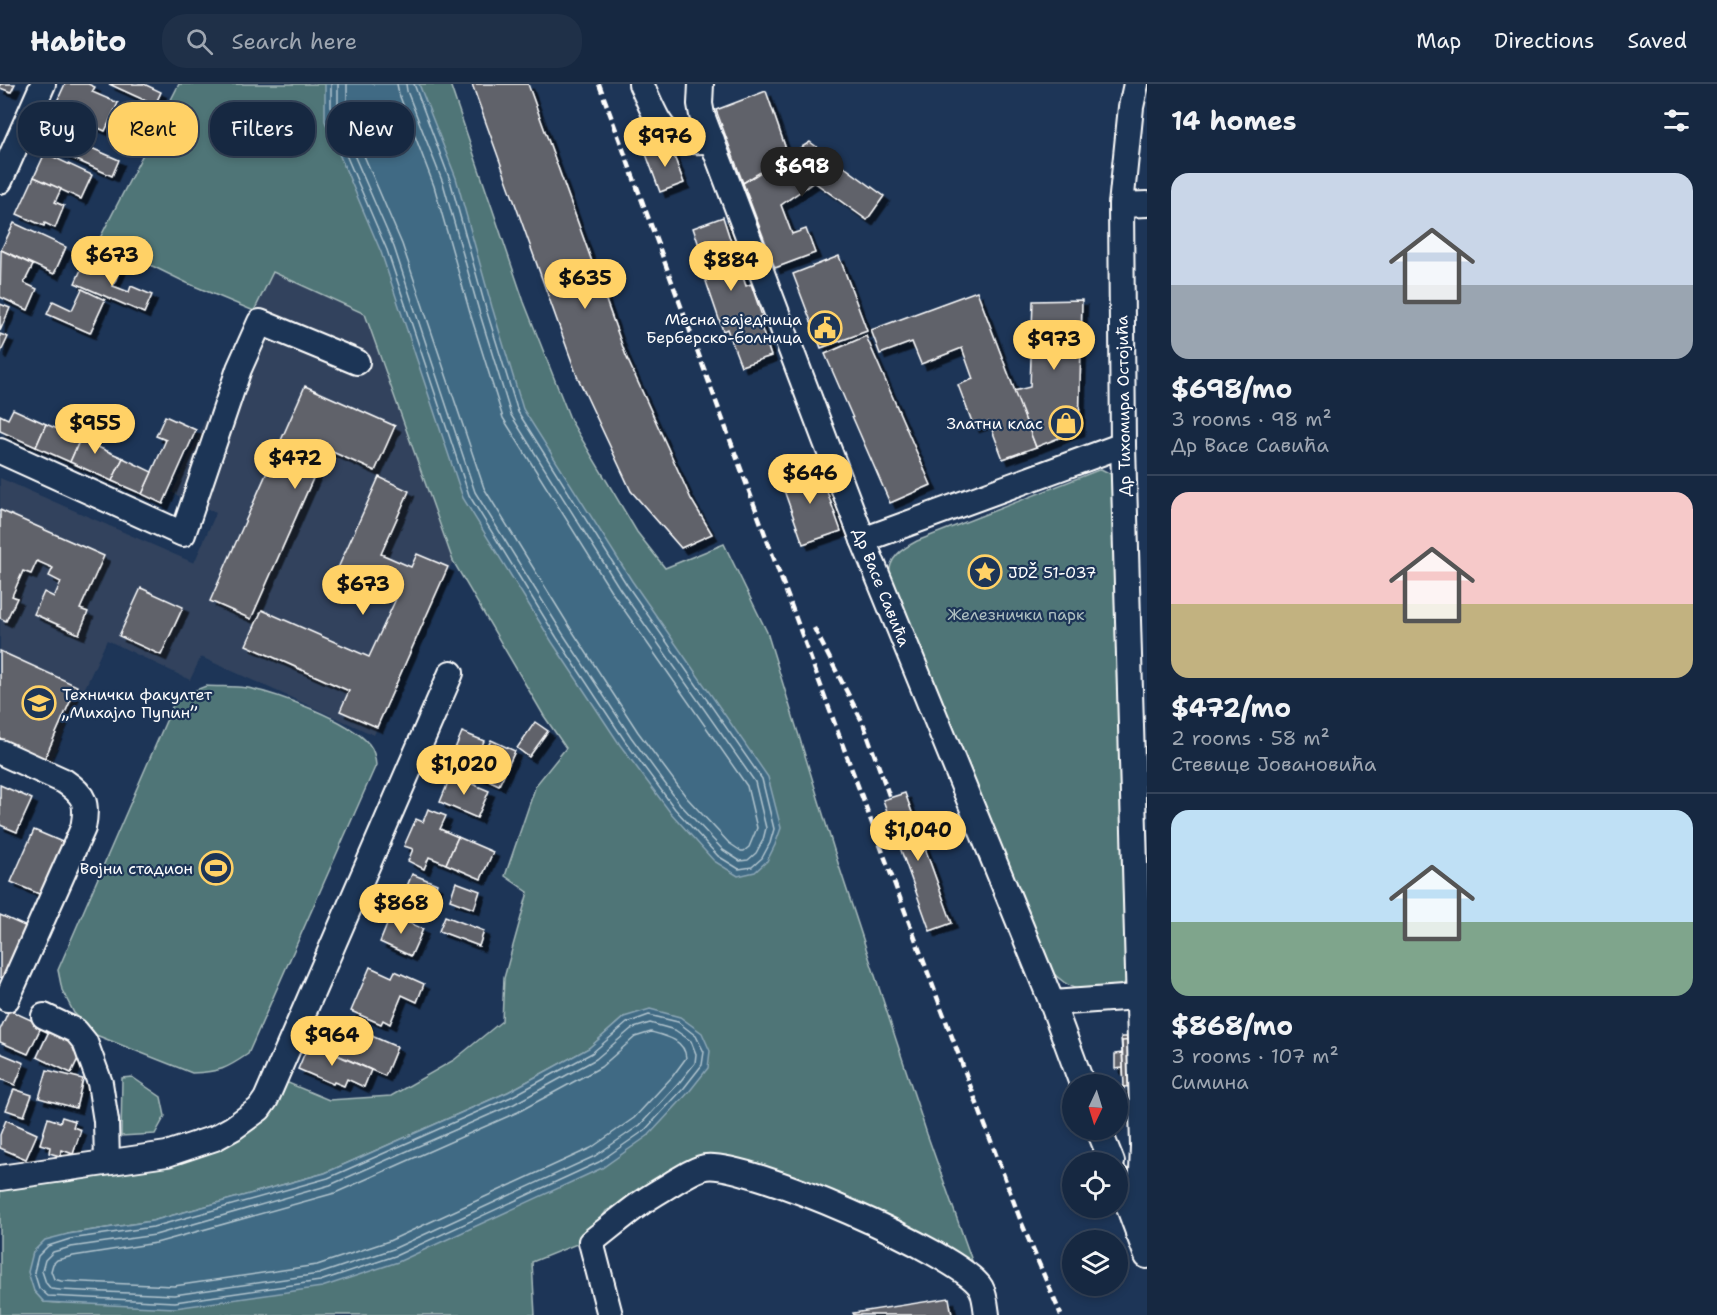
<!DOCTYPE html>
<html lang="en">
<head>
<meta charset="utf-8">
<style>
  :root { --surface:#162841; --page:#1f3048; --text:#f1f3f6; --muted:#9ea6b1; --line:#35445a; --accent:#ffd166 }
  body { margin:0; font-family:"Shantell Sans",sans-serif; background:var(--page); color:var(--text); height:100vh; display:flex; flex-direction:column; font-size:22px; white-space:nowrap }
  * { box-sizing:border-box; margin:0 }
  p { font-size:20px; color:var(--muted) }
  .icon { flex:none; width:33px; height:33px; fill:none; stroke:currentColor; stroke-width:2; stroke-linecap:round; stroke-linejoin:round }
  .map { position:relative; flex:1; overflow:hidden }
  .drawer { display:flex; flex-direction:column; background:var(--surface); width:570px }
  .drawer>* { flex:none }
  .banner { position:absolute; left:18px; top:18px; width:570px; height:54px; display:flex; gap:12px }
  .needle { width:39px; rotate:184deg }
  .controls { position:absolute; left:1062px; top:990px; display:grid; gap:12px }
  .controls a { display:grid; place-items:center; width:66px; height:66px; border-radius:50%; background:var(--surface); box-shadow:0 3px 9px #0003,0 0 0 2px var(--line); font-size:30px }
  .price { position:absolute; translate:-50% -51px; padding:0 14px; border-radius:21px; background:var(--accent); color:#111; font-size:20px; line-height:39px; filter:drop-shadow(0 2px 3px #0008) }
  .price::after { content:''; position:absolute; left:50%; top:36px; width:18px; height:14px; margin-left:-9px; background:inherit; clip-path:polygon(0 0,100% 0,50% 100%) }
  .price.selected { background:#222; color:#fff }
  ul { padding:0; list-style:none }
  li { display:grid; align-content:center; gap:12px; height:318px; padding:0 24px }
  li+li { border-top:2px solid var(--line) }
  li span { display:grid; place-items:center; height:186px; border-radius:18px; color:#555 }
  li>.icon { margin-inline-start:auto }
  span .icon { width:108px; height:108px; fill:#fffc; stroke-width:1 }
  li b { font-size:26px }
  h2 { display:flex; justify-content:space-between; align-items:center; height:72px; padding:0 24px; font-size:26px }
  .chip { padding:0 21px; border-radius:24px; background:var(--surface); box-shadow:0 3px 9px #0003,0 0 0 2px var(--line); font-size:21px; line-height:54px }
  .chip.selected { background:var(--accent); color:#111 }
  header { display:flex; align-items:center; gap:36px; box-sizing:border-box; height:84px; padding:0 30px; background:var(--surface); border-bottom:2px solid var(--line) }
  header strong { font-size:28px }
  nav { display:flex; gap:33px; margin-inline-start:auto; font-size:21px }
  .search { width:420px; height:54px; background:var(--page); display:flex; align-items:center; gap:15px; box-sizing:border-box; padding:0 21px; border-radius:24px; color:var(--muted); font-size:22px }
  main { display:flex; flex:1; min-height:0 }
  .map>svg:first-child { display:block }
  .built { fill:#31425d }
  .green { fill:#4f7577; stroke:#a7babb; stroke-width:1.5; fill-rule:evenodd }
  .water { fill:#3f6b84; stroke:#8ca6b5; stroke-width:1.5 }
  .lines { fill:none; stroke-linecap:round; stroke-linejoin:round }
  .shore { stroke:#b2c4ce; stroke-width:1.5 }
  .building { fill:#61626b; stroke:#fff; stroke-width:1.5; filter:url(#shadow) }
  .minor-casing { stroke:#fff; stroke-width:28 }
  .minor { stroke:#1d3557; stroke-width:24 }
  .rail { stroke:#fff; stroke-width:4.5; stroke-dasharray:9 4.5; stroke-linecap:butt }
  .labels { text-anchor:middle; stroke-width:4.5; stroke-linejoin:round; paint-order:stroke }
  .poi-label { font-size:16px; fill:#fff; stroke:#1d3557; text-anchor:end }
  .street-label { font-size:16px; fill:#fff; stroke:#1d3557 }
  .park-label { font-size:16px; fill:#b0c1c2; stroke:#1d3557 }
</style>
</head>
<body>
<header>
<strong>Habito</strong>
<div class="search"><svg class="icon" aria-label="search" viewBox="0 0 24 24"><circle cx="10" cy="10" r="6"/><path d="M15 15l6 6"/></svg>Search here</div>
<nav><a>Map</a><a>Directions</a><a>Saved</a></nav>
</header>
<main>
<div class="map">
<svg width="1147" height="1231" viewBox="0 0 1147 1231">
  <defs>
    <filter id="shadow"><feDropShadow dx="5.5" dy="5.5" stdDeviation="0" flood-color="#0009"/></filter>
  </defs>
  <rect width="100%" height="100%" fill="#1d3557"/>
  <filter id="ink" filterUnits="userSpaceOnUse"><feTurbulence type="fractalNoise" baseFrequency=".0167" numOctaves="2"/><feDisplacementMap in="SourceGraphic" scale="12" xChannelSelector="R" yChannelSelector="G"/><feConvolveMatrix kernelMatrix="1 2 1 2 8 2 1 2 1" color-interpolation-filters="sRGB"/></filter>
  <g filter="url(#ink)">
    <polygon class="built" points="272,188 365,230 453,477 374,651 201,573 190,596 107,556 49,682 0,659 0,394 194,479 216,429 172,409"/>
    <g class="green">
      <path d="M179,0h271l74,218 47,119 66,111 28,36 59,-24 43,88 72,234 88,268 55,155 -268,-132 -53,22 -55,32 -19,29 -55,22 3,53h-535v-129l179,-25 107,-79 43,18 62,-4 63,-36 48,-39 2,-43 24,-86 -23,-16 31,-91 30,-37 -22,-32 -91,-155 -88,-247 -92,-42 -19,39 -67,-28 -88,-43zM624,933l25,118 -590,168 -15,-1 -10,-11 34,-57 84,-13 173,-48 183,-81 81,-44z"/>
      <path d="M1101,385l10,5 3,6 15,498c-5,8 -11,9 -20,10 -30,5 -38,3 -59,-18l-161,-394c0,-19 13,-27 28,-35z"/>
      <path d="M206,602c13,1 28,0 42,2 30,6 101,32 121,56 5,6 6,13 7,21l-128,289c-22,15 -28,18 -56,19l-96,-38 -22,-22 -12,-23 -4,-20 118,-272z"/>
      <polygon points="132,993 161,1013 165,1032 155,1050 121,1052 122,994"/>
    </g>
    <g class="water">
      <polygon points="325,0 419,0 456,94 492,223 523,325 632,497 768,693 781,744 775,761 767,777 755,788 738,792 714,777 670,728 620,661 552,558 463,414 381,168 325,37"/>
      <polygon points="650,925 680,933 702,949 710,967 708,984 689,1008 649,1051 602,1084 398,1178 322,1203 175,1224 44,1218 34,1207 28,1188 33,1168 45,1156 68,1150 152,1137 325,1089 508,1008 589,964 624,933"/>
    </g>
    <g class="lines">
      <g class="shore">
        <polyline points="331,0 331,36 387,166 469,411 557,554 625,657 675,725 718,772 739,785 752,783 762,774 770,759 774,745 762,695 627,501 518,328 486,225 450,96 414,0"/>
        <polyline points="338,0 338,34 394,163 475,408 563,550 631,653 680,720 723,766 740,777 748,776 756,769 763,756 766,744 755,698 620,505 511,331 479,227 443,99 407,7 406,0"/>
        <polyline points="347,0 347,32 402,160 484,404 571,545 638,648 687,714 729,759 741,767 744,767 749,763 757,744 747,702 613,510 503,334 470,229 434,102 399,10 397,0"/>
        <polygon points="649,931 678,938 696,952 704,968 702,981 684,1004 645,1046 599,1078 395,1172 320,1197 175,1218 48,1212 39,1204 34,1188 38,1172 48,1162 70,1155 153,1143 328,1094 511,1013 592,969 627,939"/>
        <polygon points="650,939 675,946 691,957 696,970 695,979 679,999 640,1041 595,1072 393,1165 319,1190 174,1211 60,1206 51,1205 46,1199 42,1187 45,1176 53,1168 71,1163 155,1151 330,1101 514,1020 596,975 631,945"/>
        <path d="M651,948c15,4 34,8 35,26l-14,19 -38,41 -43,30 -202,93 -72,24 -143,21 -113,-5 -7,-2 -3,-8 2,-7 4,-4 16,-4 83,-13 179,-50 183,-81 83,-45 34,-30z"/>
      </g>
    </g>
    <g class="building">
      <polygon points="0,0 15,0 11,8 0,4"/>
      <polygon points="65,0 88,0 95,3 92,8 118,19 105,47 54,24"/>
      <polygon points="109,0 144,0 161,8 155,21"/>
      <polygon points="472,0 528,0 626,272 691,415 712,450 681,464 631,407 577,292"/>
      <polygon points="766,7 788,71 743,99 716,26"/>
      <polygon points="64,31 79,38 76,45 84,49 80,59 119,76 112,92 39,59 50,34 60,39"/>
      <polygon points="810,58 884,112 867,136 814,98 781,121 792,150 806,145 815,169 775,184 743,99"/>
      <polygon points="670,61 684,99 660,108 646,70"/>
      <polygon points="45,69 92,91 81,115 34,93"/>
      <polygon points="34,93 61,105 55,118 64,122 55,144 45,139 44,142 17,130"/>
      <polygon points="723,133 733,164 738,162 743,177 738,179 746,202 751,200 762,232 758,234 771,272 741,282 727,245 723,247 698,174 703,173 693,144"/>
      <polygon points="14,139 66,163 54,190 1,166"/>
      <polygon points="1,166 33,181 24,199 37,205 28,226 0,213"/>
      <polygon points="839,172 867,247 821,264 793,190"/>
      <polygon points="110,178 121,183 113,202 129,208 131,202 152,211 144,229 75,199 84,179 105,188"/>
      <polygon points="82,205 105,216 90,249 47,230 53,217 72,226"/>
      <polygon points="977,207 1036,363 1003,375 989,338 974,343 958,301 973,295 962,264 921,280 912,258 880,270 871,246"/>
      <polygon points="1082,216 1079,346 1036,363 1014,307 1030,303 1033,217"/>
      <polygon points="0,220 10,224 0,247"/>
      <polygon points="0,250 8,253 0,270"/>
      <polygon points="866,252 931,401 890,419 825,270"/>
      <polygon points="305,302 395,342 375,387 326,365 251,535 210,517"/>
      <polygon points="13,325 46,340 36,363 0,347 0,331 8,335"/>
      <polygon points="79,330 89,335 70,378 36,363 46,340 69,350"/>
      <polygon points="165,332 196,346 163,420 142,410 166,356 156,352"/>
      <polygon points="89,335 100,340 91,360 123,374 112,397 70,378"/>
      <polygon points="123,374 152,388 142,410 112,397"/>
      <polygon points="818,382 841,447 803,460 780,395"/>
      <polygon points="379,393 409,407 381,470 411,483 417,470 448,483 377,643 340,627 349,607 246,561 262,526 369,573 401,504 376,493 373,499 338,484"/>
      <polygon points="0,426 104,472 80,525 88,528 79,550 34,530 44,508 54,513 61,498 49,492 53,484 37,477 31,490 23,487 12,512 17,514 6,537 0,534"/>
      <polygon points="141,504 183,523 161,571 119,552"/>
      <polygon points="0,567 77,602 44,676 0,656"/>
      <polygon points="535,638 548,647 529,673 517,664"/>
      <polygon points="462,648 484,657 470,690 448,681"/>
      <polygon points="491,656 515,667 499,701 475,690"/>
      <polygon points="451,691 489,707 477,734 440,718"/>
      <polygon points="0,701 32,715 17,748 0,741"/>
      <polygon points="905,709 952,839 930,847 883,716"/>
      <polygon points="428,725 446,732 440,745 458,753 446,780 429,773 424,785 408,777 413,765 404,762 416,735 423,738"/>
      <polygon points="34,746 67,760 44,812 11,798"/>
      <polygon points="458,753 493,768 481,795 446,780"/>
      <polygon points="412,790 437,800 429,823 403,812"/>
      <polygon points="456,798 480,807 474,825 450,816"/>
      <polygon points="0,831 27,843 3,894 0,893"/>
      <polygon points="391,831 423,845 411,872 380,858"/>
      <polygon points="445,832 484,847 479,862 439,847"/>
      <polygon points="370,883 392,893 395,887 424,900 417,918 402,911 390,940 383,936 381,940 351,927"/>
      <polygon points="9,926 42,941 28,970 0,958 0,946"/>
      <polygon points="344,940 397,963 385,992 331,968"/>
      <polygon points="50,945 85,960 71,989 37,973"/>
      <polygon points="1121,953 1134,953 1137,998 1124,999"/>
      <polygon points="1134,956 1136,1002 1124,1003 1122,957"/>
      <polygon points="309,959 371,986 364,1003 347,995 344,1002 334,998 333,1000 298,985"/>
      <polygon points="0,969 24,979 15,1001 0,995"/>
      <polygon points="1122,969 1123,984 1115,985 1115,970"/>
      <polygon points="47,986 83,995 76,1024 39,1014"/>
      <polygon points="1118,1002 1124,1003 1123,1035 1118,1035"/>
      <polygon points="14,1005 32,1011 24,1032 6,1026"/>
      <polygon points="62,1033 75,1037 73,1043 81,1046 73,1070 62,1066 60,1072 49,1069 50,1063 40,1060 48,1034 60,1038"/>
      <polygon points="6,1036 37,1050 26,1075 0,1064 0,1051"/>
      <polygon points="949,1214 952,1231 854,1231 853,1229"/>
    </g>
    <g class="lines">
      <g class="minor-casing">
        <g id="minor">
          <path d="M641,0c18,38 22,64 71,56"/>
          <polyline points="701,0 700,20 702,31 863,456 1052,919 1082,1000"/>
          <polyline points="1136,0 1131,23 1121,121 1123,361 1143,1062 1141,1115 1138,1149"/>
          <polyline points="0,97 43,0"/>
          <polyline points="1121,121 1147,120"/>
          <polyline points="0,367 183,450 239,285 260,238 357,278"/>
          <polyline points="863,456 1123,361"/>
          <path d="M0,668l64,29c21,14 24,22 19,47l-76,171"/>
          <polyline points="1052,919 1138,913"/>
          <polyline points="44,932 76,947 85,958 100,999 106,1037 107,1078"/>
          <polyline points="1099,1046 1112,1078"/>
          <polyline points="0,1094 167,1070 215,1054 233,1044 259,1025 266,1015 451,589"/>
          <polyline points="1118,1094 1147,1172"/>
          <path d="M610,1231l-19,-73c17,-13 33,-27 50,-39 11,-8 24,-15 35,-22 9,-5 19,-12 29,-14 39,-7 256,87 276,121 4,7 5,19 6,27"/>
        </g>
      </g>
      <use href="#minor" class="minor"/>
      <g class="rail">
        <polyline points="599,0 843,662 1022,1140 1061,1231"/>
        <polyline points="814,544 863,639 890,714"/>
      </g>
    </g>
  </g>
  <defs>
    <g id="civic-ring" transform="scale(1.725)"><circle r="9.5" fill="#1d3557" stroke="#ffd166" stroke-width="1.5"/><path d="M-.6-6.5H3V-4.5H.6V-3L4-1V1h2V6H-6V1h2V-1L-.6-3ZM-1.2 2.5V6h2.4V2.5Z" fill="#ffd166"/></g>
    <g id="shop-ring" transform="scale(1.725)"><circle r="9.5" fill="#1d3557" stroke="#ffd166" stroke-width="1.5"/><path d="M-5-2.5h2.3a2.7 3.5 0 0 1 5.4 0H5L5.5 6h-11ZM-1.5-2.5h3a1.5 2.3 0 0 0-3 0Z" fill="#ffd166"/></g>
    <g id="sight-ring" transform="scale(1.725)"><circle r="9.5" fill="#1d3557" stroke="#ffd166" stroke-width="1.5"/><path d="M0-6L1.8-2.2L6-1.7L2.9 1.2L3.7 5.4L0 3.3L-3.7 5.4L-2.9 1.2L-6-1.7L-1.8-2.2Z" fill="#ffd166"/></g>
    <g id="university-ring" transform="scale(1.725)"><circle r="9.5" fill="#1d3557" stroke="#ffd166" stroke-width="1.5"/><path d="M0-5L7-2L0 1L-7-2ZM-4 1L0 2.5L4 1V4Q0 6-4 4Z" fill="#ffd166"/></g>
    <g id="stadium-ring" transform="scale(1.725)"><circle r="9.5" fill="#1d3557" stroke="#ffd166" stroke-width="1.5"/><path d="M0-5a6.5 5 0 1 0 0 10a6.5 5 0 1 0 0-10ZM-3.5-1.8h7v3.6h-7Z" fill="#ffd166"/></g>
  </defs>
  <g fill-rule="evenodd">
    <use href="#civic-ring" x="825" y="244"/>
    <use href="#shop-ring" x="1066" y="339"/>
    <use href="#sight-ring" x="985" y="488"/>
    <use href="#university-ring" x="39" y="619"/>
    <use href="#stadium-ring" x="216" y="784"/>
  </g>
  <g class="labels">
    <g class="poi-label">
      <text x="802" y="241">Месна заједница<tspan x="802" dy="18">Берберско-болница</tspan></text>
      <text x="1043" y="345">Златни клас</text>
      <text x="1008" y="494" text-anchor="start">JDŽ 51-037</text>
      <text x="62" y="616" text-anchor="start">Технички факултет<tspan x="62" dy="18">„Михајло Пупин”</tspan></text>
      <text x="193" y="790">Војни стадион</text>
    </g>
    <g class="street-label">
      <text transform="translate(1123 322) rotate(-91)" y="6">Др Тихомира Остојића</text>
      <text transform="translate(882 503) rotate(68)" y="6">Др Васе Савића</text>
    </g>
    <g class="park-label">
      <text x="1016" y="536">Железнички парк</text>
    </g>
  </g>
</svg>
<div class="controls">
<a><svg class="needle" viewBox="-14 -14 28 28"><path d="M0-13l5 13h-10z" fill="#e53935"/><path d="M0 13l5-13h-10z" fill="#9ea6b1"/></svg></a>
<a><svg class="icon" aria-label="locate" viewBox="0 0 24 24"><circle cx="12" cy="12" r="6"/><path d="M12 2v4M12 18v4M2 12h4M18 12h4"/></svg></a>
<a><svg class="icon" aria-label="layers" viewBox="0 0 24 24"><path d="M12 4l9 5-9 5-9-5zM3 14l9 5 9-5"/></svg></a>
</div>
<b class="price" style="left:665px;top:84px">$976</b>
<b class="price selected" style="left:802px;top:114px">$698</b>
<b class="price" style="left:112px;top:203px">$673</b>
<b class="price" style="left:731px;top:208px">$884</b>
<b class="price" style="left:585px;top:226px">$635</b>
<b class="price" style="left:1054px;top:287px">$973</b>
<b class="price" style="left:95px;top:371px">$955</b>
<b class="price" style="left:295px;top:406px">$472</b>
<b class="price" style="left:810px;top:421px">$646</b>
<b class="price" style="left:363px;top:532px">$673</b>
<b class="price" style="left:464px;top:712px">$1,020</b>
<b class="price" style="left:918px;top:778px">$1,040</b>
<b class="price" style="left:401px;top:851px">$868</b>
<b class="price" style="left:332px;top:983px">$964</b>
<div class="banner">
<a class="chip">Buy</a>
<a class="chip selected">Rent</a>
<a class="chip">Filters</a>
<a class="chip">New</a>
</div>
</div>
<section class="drawer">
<h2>14 homes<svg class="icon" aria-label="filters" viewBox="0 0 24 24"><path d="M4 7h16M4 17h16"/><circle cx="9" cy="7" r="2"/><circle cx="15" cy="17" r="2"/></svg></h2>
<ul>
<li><span style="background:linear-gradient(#c9d6e8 60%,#9aa5b1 0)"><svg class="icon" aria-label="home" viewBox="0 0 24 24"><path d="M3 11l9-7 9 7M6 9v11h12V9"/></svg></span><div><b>$698/mo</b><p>3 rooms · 98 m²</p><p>Др Васе Савића</p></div></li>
<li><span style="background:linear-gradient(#f6c9c9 60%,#c2b280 0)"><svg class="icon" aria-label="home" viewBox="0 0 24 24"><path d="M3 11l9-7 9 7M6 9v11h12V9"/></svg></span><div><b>$472/mo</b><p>2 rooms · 58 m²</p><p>Стевице Јовановића</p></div></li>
<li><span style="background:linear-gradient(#bfe0f5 60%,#7fa58c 0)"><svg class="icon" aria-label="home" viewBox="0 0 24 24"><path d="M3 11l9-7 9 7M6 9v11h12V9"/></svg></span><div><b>$868/mo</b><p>3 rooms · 107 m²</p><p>Симина</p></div></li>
</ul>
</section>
</main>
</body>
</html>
